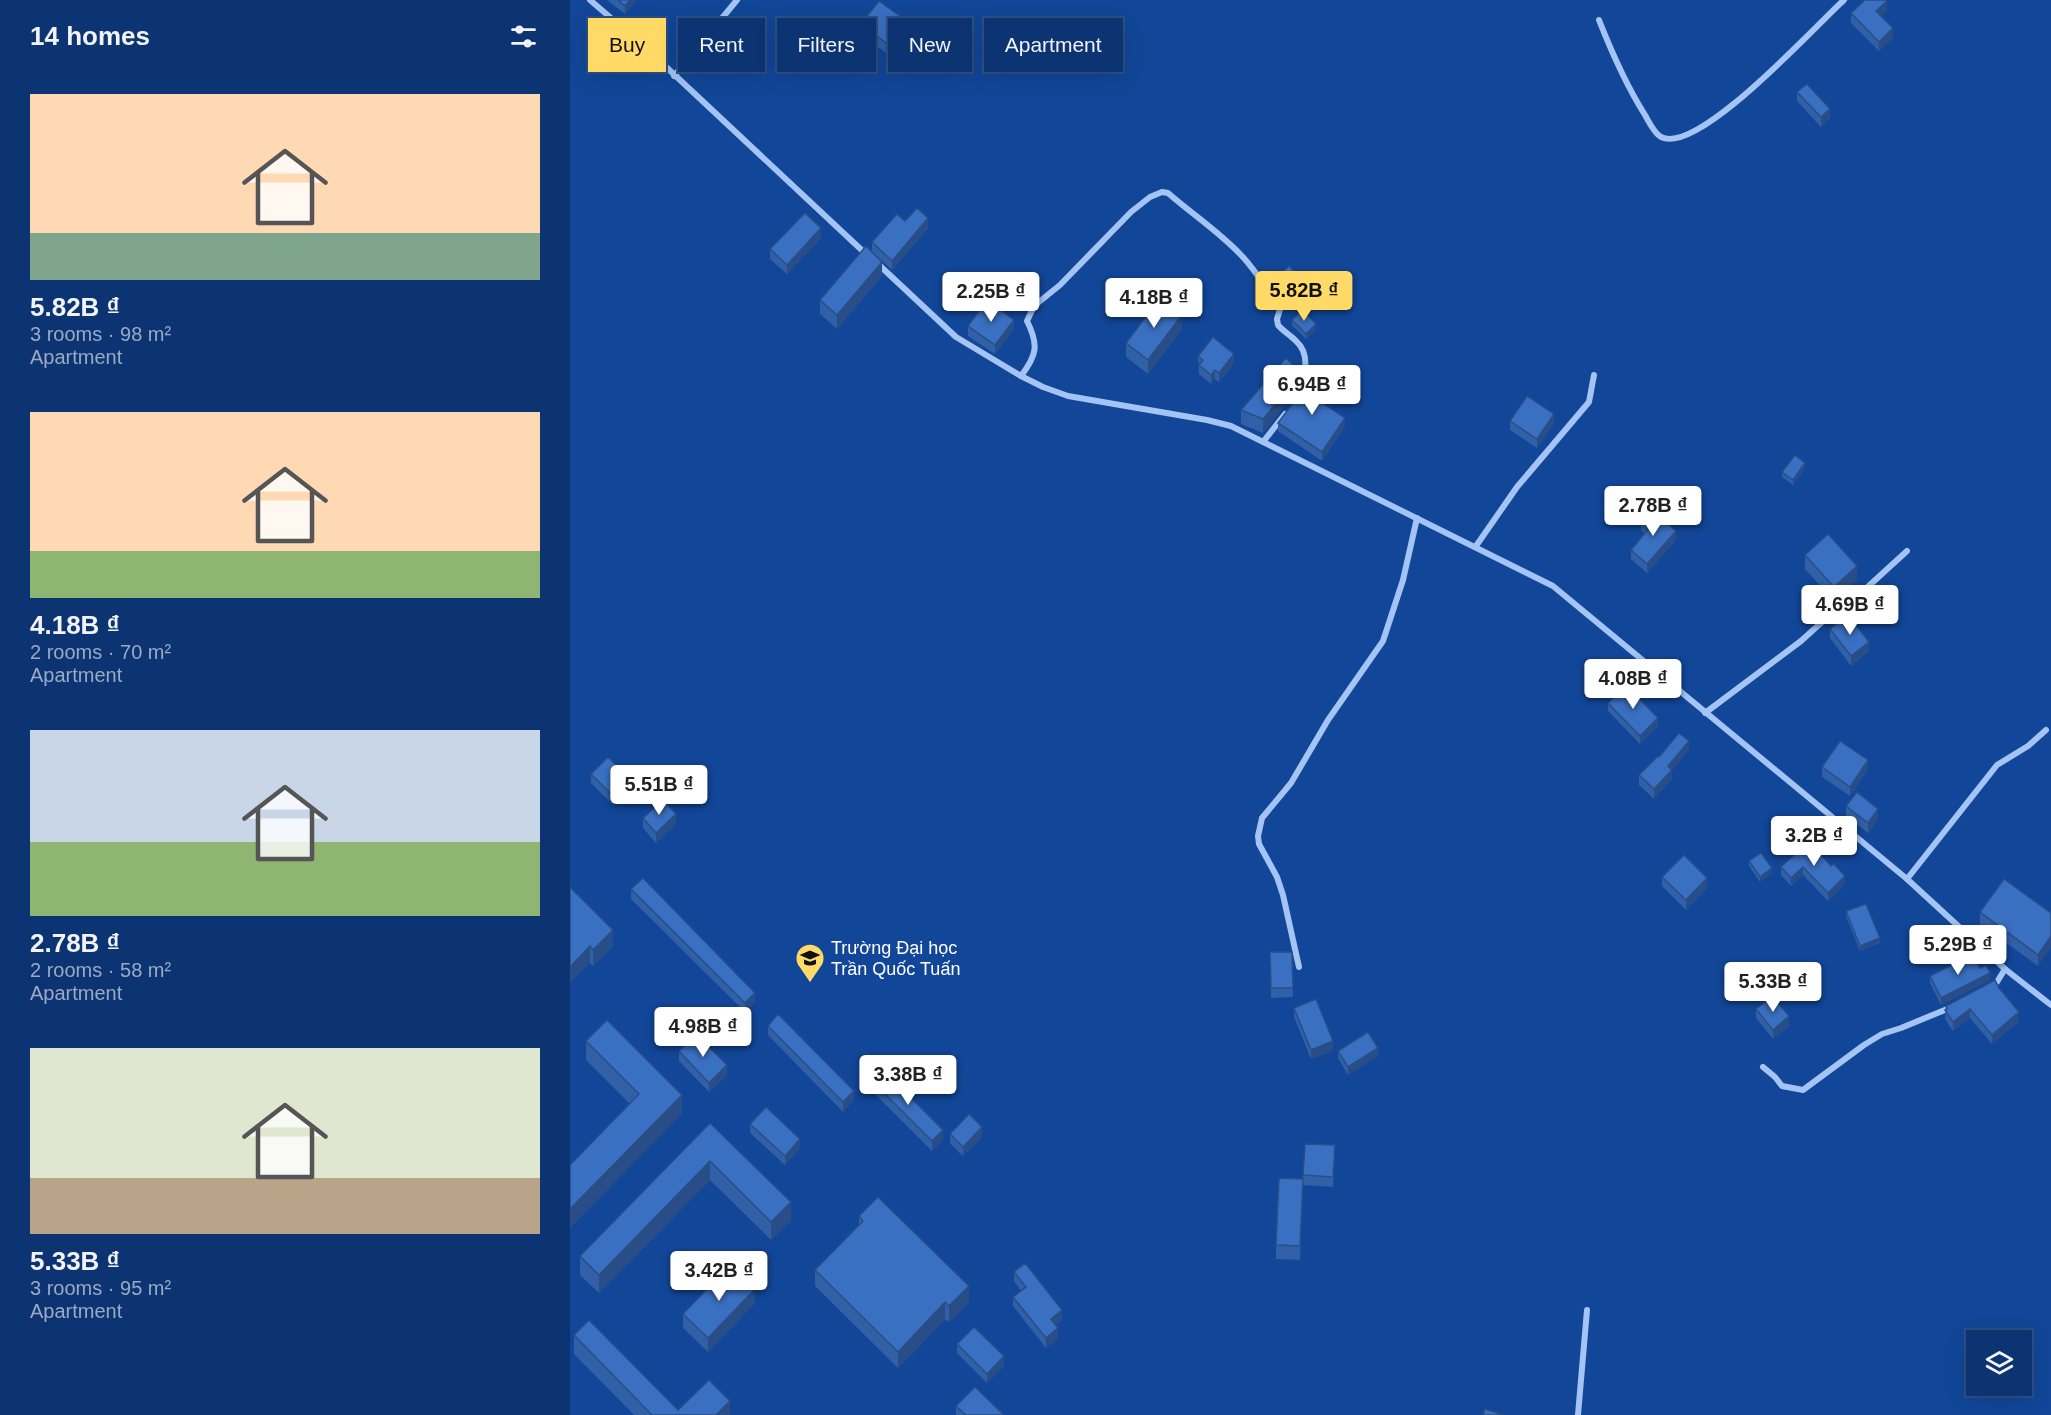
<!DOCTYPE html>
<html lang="en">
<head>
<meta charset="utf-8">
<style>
  :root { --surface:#0d3472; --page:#1b3f7a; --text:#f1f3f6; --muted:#9aaac4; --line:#2d4f84; --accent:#ffda66 }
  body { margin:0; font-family:Helvetica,sans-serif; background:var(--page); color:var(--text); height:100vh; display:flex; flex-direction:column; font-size:22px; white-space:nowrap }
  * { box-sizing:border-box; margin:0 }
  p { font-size:20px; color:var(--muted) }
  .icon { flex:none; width:33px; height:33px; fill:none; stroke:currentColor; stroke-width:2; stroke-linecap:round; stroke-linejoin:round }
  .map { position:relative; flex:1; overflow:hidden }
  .panel { display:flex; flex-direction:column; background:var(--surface); width:570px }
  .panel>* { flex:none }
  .top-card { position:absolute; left:18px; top:18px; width:570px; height:54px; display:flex; gap:12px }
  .controls { position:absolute; left:1396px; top:1330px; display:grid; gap:12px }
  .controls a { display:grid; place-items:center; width:66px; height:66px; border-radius:0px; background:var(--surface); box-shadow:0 6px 24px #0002,0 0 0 2px var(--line); font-size:30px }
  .price { position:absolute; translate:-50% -51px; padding:0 14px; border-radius:6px; background:#fff; color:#222; font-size:20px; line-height:39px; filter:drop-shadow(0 2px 3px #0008) }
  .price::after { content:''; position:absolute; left:50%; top:36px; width:18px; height:14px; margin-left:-9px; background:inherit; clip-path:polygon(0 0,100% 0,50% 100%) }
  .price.on { background:var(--accent); color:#111 }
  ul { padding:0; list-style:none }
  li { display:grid; align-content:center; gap:12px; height:318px; padding:0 30px }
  li span { display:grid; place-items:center; height:186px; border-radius:0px; color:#555 }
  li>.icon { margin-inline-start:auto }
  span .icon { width:108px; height:108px; fill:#fffc; stroke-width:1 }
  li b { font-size:26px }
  h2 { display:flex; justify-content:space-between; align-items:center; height:72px; padding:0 30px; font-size:26px }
  .tag { padding:0 21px; border-radius:0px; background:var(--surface); box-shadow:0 6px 24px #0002,0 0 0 2px var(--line); font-size:21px; line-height:54px }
  .tag.on { background:var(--accent); color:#111 }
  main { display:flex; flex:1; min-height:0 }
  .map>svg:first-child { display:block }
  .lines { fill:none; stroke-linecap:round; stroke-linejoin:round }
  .minor { stroke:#a3c4f4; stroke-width:6 }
  .wall { fill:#3260a6 }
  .shaded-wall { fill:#294e87 }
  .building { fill:#3a70c1; stroke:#294e87; stroke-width:1.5 }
  .labels { text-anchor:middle; stroke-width:4.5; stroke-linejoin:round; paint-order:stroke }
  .poi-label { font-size:18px; fill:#fff; stroke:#114698; text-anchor:start }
</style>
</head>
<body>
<main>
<section class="panel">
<h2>14 homes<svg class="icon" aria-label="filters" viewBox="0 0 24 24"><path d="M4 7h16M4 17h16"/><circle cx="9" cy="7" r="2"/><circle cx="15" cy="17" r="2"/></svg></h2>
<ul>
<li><span style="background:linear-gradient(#ffd9b3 75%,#7fa58c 0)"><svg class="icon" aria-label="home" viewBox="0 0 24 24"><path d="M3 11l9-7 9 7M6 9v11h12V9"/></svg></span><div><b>5.82B ₫</b><p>3 rooms · 98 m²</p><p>Apartment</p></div></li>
<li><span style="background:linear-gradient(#ffd9b3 75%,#8fb573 0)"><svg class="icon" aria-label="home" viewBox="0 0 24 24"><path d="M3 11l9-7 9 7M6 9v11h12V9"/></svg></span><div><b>4.18B ₫</b><p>2 rooms · 70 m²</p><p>Apartment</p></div></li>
<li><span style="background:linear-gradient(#c9d6e8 60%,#8fb573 0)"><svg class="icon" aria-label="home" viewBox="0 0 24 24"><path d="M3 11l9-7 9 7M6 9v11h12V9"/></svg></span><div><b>2.78B ₫</b><p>2 rooms · 58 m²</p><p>Apartment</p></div></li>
<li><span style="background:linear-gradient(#dfe7d0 70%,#b9a48a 0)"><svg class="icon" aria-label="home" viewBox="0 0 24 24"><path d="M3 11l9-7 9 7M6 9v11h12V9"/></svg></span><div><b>5.33B ₫</b><p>3 rooms · 95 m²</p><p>Apartment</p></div></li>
</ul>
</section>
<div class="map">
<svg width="1481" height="1415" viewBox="0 0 1481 1415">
  <rect width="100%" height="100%" fill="#114698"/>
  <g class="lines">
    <g class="minor">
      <polyline points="20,0 78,50 298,256"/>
      <path d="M1029,20c13,33 27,65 46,95 4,7 9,18 16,22 37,19 155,-112 183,-137"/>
      <polyline points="104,76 167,0"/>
      <polyline points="308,264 386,337 451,376 473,387 498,396 637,420 661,426 983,586 1337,879 1435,969 1481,1005"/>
      <path d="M451,376c16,-21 18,-31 6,-55l7,-15 26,-21 71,-73 19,-15 12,-5 6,1c24,21 50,38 72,61 16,16 25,36 42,49l-5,16 1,6c5,6 12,10 18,16 16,14 8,38 2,55"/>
      <polyline points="693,442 715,414"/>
      <polyline points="906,546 947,487 1019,402 1024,375"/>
      <polyline points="1135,713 1231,641 1262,613 1291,593 1337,551"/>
      <polyline points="1337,879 1427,765 1458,746 1476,730"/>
      <polyline points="729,967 713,895 707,877 689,844 688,836 692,818 721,783 758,720 813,641 833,580 847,518"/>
      <polyline points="1420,986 1427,982 1435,969"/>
      <polyline points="1193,1067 1205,1077 1212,1086 1233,1090 1294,1045 1312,1034 1331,1028 1382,1007"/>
      <polyline points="1008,1415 1017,1310"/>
    </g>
  </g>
  <g class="wall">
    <polygon points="37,0 66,0 55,14"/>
    <polygon points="1317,11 1311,16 1323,38 1309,51 1281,23 1281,13"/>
    <polygon points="291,24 338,32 320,56 291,34"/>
    <polygon points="152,33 177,40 165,54 152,43"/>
    <polygon points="1227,92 1260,118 1251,127 1227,101"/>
    <polygon points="335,221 358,228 322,270 302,252 302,242"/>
    <polygon points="251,238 217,274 200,259 200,249"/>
    <polygon points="312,276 267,329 250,314 250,300"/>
    <polygon points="704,279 728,285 714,297 704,289"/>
    <polygon points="722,320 746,329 736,339 722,325"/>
    <polygon points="398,326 444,329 425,354 398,336"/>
    <polygon points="612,329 578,374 556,357 556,343"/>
    <polygon points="628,356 664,363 649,382 645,379 641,384 629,374"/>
    <polygon points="727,383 714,406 693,433 671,424 671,410"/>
    <polygon points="752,388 751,402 775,426 752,461 708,431 708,423"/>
    <polygon points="940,421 984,423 967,448 940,430"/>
    <polygon points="1235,468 1223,485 1212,477 1212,472"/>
    <polygon points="1071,521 1106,540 1077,573 1061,559 1061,550 1075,534 1071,530"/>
    <polygon points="1235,555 1287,580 1264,601 1235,569"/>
    <polygon points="1260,629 1299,651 1281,666 1260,638"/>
    <polygon points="1038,703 1088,726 1070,744 1038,711"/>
    <polygon points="1119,750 1102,770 1102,779 1084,799 1069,785 1069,775 1089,757"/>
    <polygon points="1252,767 1298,769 1280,796 1252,777"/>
    <polygon points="21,774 65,794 54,805 47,799 42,804 21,783"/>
    <polygon points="1276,806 1308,819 1298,833 1276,816"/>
    <polygon points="73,818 106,824 86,843 73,828"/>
    <polygon points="1239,841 1275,884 1258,901 1233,875 1221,886 1211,875 1211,867"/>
    <polygon points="1179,861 1202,873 1190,882 1179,866"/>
    <polygon points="1092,877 1137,888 1116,910 1092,886"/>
    <polygon points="0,887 43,946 23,966 20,963"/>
    <polygon points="61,889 185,1002 175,1012 61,899"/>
    <polygon points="1276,911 1310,943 1290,951 1276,916"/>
    <polygon points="1410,912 1481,913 1468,966 1410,924"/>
    <polygon points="700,952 722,952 723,997 701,998"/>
    <polygon points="1410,968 1420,980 1371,1005 1360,983 1360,976"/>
    <polygon points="1429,988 1449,1021 1422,1044 1400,1018 1383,1031 1375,1019 1376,1006"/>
    <polygon points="724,1008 763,1051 741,1059 724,1017"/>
    <polygon points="1186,1009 1219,1026 1203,1039 1186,1018"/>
    <polygon points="198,1026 284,1100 273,1112 198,1035"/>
    <polygon points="16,1041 112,1114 60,1104 16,1060"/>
    <polygon points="109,1051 157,1075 139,1092 109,1061"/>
    <polygon points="768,1051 808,1056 778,1075 768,1058"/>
    <polygon points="302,1081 373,1140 362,1151 302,1091"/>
    <polygon points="140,1123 221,1221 201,1240 140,1180 29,1293 10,1275 10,1256"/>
    <polygon points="180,1124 230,1148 215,1165 180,1133"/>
    <polygon points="380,1134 412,1137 393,1156 380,1143"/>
    <polygon points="765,1155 763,1187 733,1185 733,1175"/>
    <polygon points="733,1193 730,1260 706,1259 706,1245"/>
    <polygon points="289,1216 399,1302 379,1322 375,1319 328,1368 245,1286 245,1270 289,1225"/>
    <polygon points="444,1272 492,1320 486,1325 488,1338 476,1348 443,1306 443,1297 451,1291 444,1281"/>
    <polygon points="185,1303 138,1352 113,1328 113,1314"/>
    <polygon points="4,1335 108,1410 160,1415 64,1415 4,1354"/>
    <polygon points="387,1344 434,1366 417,1383 387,1353"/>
    <polygon points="386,1406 434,1415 386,1415"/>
  </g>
  <g class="shaded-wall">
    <polygon points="60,0 66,0 55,14 55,6"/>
    <polygon points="1317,1 1317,11 1306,21 1306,11"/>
    <polygon points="338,22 338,32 320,56 320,46"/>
    <polygon points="1323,28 1323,38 1309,51 1309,42"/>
    <polygon points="177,31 177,40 165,54 165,45"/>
    <polygon points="1260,109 1260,118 1251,127 1251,117"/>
    <polygon points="358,218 358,228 322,270 322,261"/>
    <polygon points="251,228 251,238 217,274 217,265"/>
    <polygon points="312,262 312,276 267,329 267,315"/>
    <polygon points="728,275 728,285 714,297 714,288"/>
    <polygon points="612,315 612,329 578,374 578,360"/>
    <polygon points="444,320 444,329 425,354 425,345"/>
    <polygon points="746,324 746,329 736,339 736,334"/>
    <polygon points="664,354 664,363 649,382 649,373"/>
    <polygon points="727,369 727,383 714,406 693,433 693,419"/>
    <polygon points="645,370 645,379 641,384 641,375"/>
    <polygon points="984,414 984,423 967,448 967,439"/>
    <polygon points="775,418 775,426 752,461 752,452"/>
    <polygon points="1235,463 1235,468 1223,485 1223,480"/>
    <polygon points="1106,531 1106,540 1077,573 1077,564"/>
    <polygon points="1287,566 1287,580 1264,601 1264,587"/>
    <polygon points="1299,642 1299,651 1281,666 1281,656"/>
    <polygon points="1088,718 1088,726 1070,744 1070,736"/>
    <polygon points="1119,741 1119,750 1102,770 1102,779 1084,799 1084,789 1098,766"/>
    <polygon points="1298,760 1298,769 1280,796 1280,787"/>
    <polygon points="65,784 65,794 54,805 54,796"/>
    <polygon points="47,789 47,799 42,804 42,795"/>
    <polygon points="1308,809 1308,819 1298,833 1298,823"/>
    <polygon points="106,814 106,824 86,843 86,833"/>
    <polygon points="1233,867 1233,875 1221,886 1221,878"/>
    <polygon points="1202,868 1202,873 1190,882 1190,877"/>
    <polygon points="1275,876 1275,884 1258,901 1258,893"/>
    <polygon points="1137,878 1137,888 1116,910 1116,900"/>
    <polygon points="43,930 43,946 23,966 23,950"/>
    <polygon points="1481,936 1481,948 1468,966 1468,955"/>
    <polygon points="1310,938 1310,943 1290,951 1290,946"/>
    <polygon points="20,946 20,963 0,983 0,967"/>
    <polygon points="1420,973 1420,980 1371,1005 1371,998"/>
    <polygon points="185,993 185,1002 175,1012 175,1003"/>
    <polygon points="1400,1009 1400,1018 1383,1031 1383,1022"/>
    <polygon points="1449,1012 1449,1021 1422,1044 1422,1035"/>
    <polygon points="1219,1016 1219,1026 1203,1039 1203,1030"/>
    <polygon points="763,1041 763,1051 741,1059 741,1050"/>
    <polygon points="808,1048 808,1056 778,1075 778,1067"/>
    <polygon points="157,1065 157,1075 139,1092 139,1083"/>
    <polygon points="284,1091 284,1100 273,1112 273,1102"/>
    <polygon points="112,1095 112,1114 0,1228 0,1209"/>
    <polygon points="412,1127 412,1137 393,1156 393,1147"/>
    <polygon points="373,1130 373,1140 362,1151 362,1141"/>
    <polygon points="230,1139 230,1148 215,1165 215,1156"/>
    <polygon points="140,1161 140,1180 29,1293 29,1275"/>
    <polygon points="733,1179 733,1193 730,1260 730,1246"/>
    <polygon points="221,1202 221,1221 201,1240 201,1222"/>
    <polygon points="399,1286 399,1302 379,1322 379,1306"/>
    <polygon points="185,1289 185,1303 138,1352 138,1338"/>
    <polygon points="375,1302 375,1319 328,1368 328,1352"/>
    <polygon points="492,1310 492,1320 481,1329 481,1319"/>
    <polygon points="488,1328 488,1338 476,1348 476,1338"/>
    <polygon points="434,1356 434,1366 417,1383 417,1374"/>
    <polygon points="160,1401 160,1415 146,1415"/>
  </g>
  <g class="building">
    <polygon points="48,0 60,0 55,6"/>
    <polygon points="1295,0 1316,0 1317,1 1306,11 1323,28 1309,42 1281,13"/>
    <polygon points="309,1 338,22 320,46 291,24"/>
    <polygon points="164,19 177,31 165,45 152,33"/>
    <polygon points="1237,84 1260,109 1251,117 1227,92"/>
    <polygon points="347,208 358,218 322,261 302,242 327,214 335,221"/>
    <polygon points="235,213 251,228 217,265 200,249"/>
    <polygon points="296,246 312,262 267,315 250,300"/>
    <polygon points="719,266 728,275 714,288 704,279"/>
    <polygon points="590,298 612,315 578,360 556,343"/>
    <polygon points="417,300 444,320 425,345 398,326"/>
    <polygon points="732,310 746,324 736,334 722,320"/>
    <polygon points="643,337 664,354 649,373 645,370 641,375 629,365 633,360 628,356"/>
    <polygon points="716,358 727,369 714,392 700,411 693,419 671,410"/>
    <polygon points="737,378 752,379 751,402 775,418 752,452 708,423 723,403"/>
    <polygon points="957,396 984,414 967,439 940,421"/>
    <polygon points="1225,455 1235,463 1223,480 1212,472"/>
    <polygon points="1081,509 1106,531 1077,564 1061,550 1079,528 1071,521"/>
    <polygon points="1258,534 1287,566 1264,587 1235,555"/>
    <polygon points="1278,615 1299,642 1281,656 1260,629"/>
    <polygon points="1056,685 1088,718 1070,736 1038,703"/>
    <polygon points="1109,733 1119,741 1098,766 1102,770 1084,789 1069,775 1088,756 1089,757"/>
    <polygon points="1270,741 1298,760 1280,787 1252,767"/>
    <polygon points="38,757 65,784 54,796 47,789 42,795 21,774"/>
    <polygon points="1287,792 1308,809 1298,823 1276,806"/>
    <polygon points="93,800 106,814 86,833 73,818"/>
    <polygon points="1239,841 1261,866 1264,864 1275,876 1258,893 1233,867 1221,878 1211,867"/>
    <polygon points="1191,853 1202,868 1190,877 1179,861"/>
    <polygon points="1114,855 1137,878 1116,900 1092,877"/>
    <polygon points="73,878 185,993 175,1003 61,889"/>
    <polygon points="1434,879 1481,913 1481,936 1468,955 1410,912"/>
    <polygon points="0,887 43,930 23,950 20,946 0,967"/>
    <polygon points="1296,904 1310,938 1290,946 1276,911"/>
    <polygon points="700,952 722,952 723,988 701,988"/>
    <polygon points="1403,954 1410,968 1416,965 1420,973 1371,998 1360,976"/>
    <polygon points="1425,980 1429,988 1449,1012 1422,1035 1400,1009 1383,1022 1375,1010 1377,1009 1376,1006"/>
    <polygon points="1202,996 1219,1016 1203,1030 1186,1009"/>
    <polygon points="746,999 763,1041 741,1050 724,1008"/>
    <polygon points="208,1014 284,1091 273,1102 198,1026"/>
    <polygon points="37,1020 112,1095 0,1209 0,1165 69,1094 16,1041"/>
    <polygon points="798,1032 808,1048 778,1067 768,1051"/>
    <polygon points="126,1034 157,1065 139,1083 109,1051"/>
    <polygon points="313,1070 373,1130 362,1141 302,1081"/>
    <polygon points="196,1107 230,1139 215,1156 180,1124"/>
    <polygon points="399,1114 412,1127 393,1147 380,1134"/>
    <polygon points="140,1123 221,1202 201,1222 140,1161 29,1275 10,1256"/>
    <polygon points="735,1144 765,1145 763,1177 733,1175"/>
    <polygon points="709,1178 733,1179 730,1246 706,1245"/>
    <polygon points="308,1197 399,1286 379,1306 375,1302 328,1352 245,1270 293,1221 289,1216"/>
    <polygon points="455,1263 492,1310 481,1319 488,1328 476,1338 443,1297 456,1287 444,1272"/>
    <polygon points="160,1265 185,1289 138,1338 113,1314"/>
    <polygon points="19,1320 108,1410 139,1380 160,1401 146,1415 82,1415 4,1335"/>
    <polygon points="404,1327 434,1356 417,1374 387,1344"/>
    <polygon points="405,1387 434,1415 396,1415 386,1406"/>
    <polygon points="915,1409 934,1415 913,1415"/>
  </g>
  <defs>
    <g id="university-pin" transform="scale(1.5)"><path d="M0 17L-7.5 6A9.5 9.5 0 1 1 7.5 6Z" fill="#ffda66" stroke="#114698"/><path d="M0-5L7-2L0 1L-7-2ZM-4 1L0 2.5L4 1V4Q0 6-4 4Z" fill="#111"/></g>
  </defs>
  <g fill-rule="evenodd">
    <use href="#university-pin" x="240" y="958"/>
  </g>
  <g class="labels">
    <g class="poi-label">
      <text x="261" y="954">Trường Đại học<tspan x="261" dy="21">Trần Quốc Tuấn</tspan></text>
    </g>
  </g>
</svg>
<div class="controls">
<a><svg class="icon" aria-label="layers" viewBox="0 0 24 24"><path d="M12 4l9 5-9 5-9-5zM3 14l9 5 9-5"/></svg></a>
</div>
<b class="price on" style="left:734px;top:322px">5.82B ₫</b>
<b class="price" style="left:421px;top:323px">2.25B ₫</b>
<b class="price" style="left:584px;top:329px">4.18B ₫</b>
<b class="price" style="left:742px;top:416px">6.94B ₫</b>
<b class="price" style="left:1083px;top:537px">2.78B ₫</b>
<b class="price" style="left:1280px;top:636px">4.69B ₫</b>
<b class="price" style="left:1063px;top:710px">4.08B ₫</b>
<b class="price" style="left:89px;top:816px">5.51B ₫</b>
<b class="price" style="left:1244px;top:867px">3.2B ₫</b>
<b class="price" style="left:1388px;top:976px">5.29B ₫</b>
<b class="price" style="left:1203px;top:1013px">5.33B ₫</b>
<b class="price" style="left:133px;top:1058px">4.98B ₫</b>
<b class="price" style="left:338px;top:1106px">3.38B ₫</b>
<b class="price" style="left:149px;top:1302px">3.42B ₫</b>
<div class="top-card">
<a class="tag on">Buy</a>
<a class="tag">Rent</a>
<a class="tag">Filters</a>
<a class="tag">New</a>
<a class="tag">Apartment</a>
</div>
</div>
</main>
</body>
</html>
